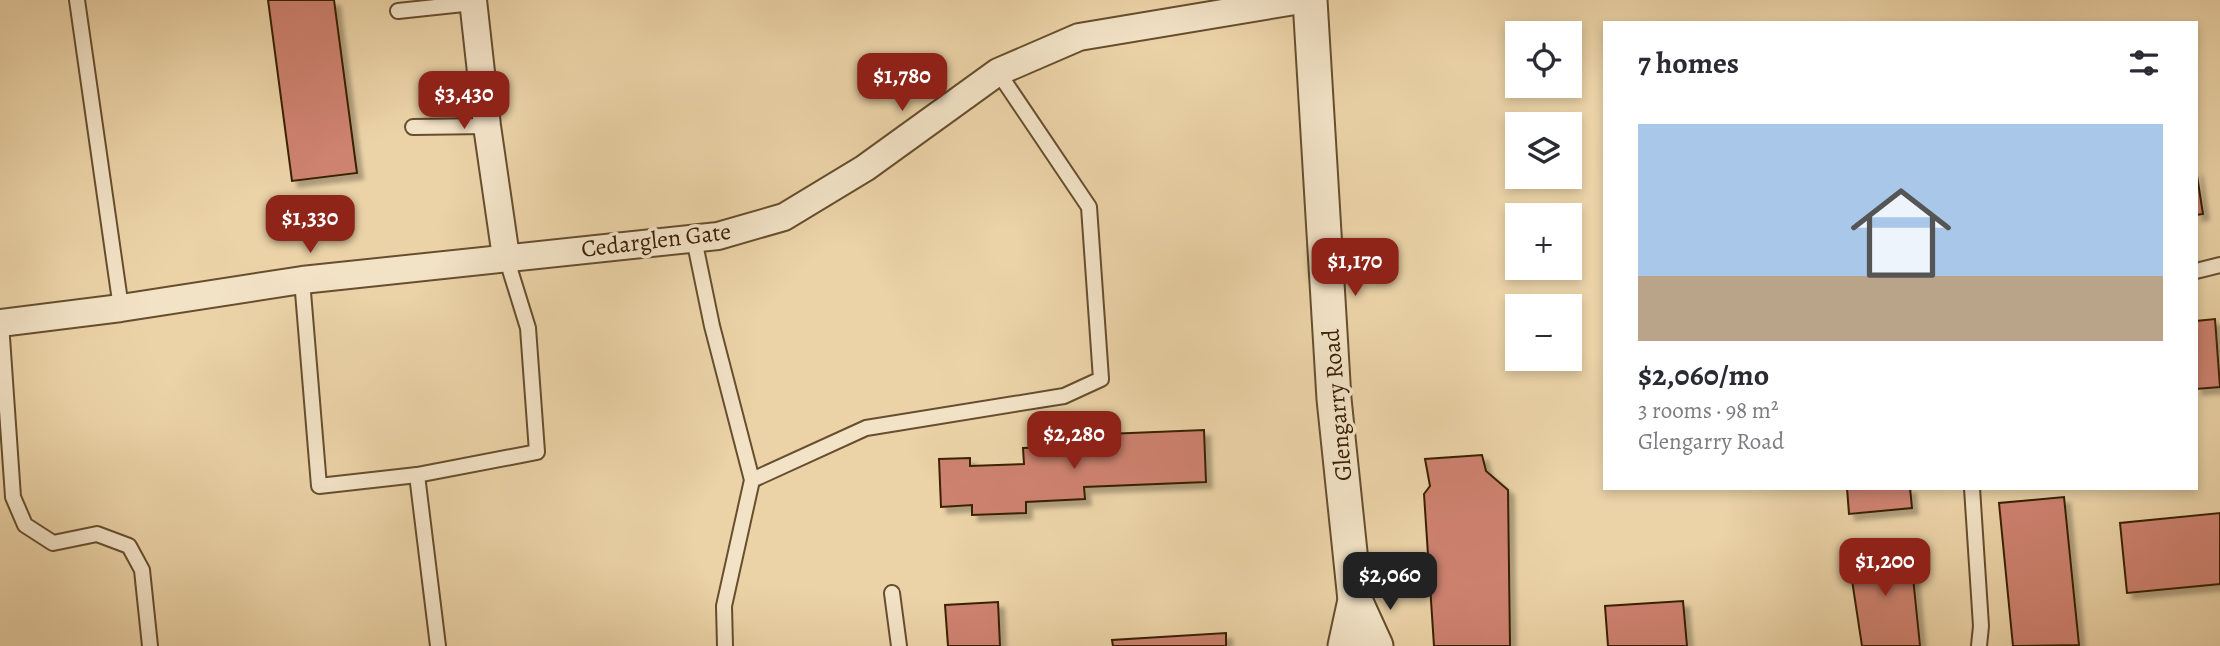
<!DOCTYPE html>
<html lang="en">
<head>
<meta charset="utf-8">
<style>
  :root { --surface:#fff; --page:#f7f7f7; --text:#2b2b33; --muted:#7c7c81; --line:#e1e1e2; --accent:#8f2418 }
  body { margin:0; font-family:Alegreya,serif; background:var(--page); color:var(--text); height:100vh; display:flex; flex-direction:column; font-size:26px; white-space:nowrap }
  * { box-sizing:border-box; margin:0 }
  p { font-size:23px; color:var(--muted) }
  .icon { flex:none; width:38px; height:38px; fill:none; stroke:currentColor; stroke-width:2; stroke-linecap:round; stroke-linejoin:round }
  .map { position:relative; flex:1; overflow:hidden }
  .side { position:absolute; left:1603px; top:21px; width:595px; height:469px; display:flex; flex-direction:column; background:var(--surface); border-radius:0px; box-shadow:0 4px 10px #0003 }
  .side>* { flex:none }
  .controls { position:absolute; left:1505px; top:21px; display:grid; gap:14px }
  .controls a { display:grid; place-items:center; width:77px; height:77px; border-radius:0px; background:var(--surface); box-shadow:0 4px 10px #0003; font-size:35px }
  .price { position:absolute; translate:-50% -60px; padding:0 16px; border-radius:14px; background:var(--accent); color:#fff; font-size:23px; line-height:46px; filter:drop-shadow(0 2px 4px #0008) }
  .price::after { content:''; position:absolute; left:50%; top:42px; width:21px; height:16px; margin-left:-10px; background:inherit; clip-path:polygon(0 0,100% 0,50% 100%) }
  .price.active { background:#222; color:#fff }
  ul { padding:0; list-style:none }
  li { display:grid; align-content:center; gap:14px; height:371px; padding:0 35px }
  li+li { border-top:2px solid var(--line) }
  li span { display:grid; place-items:center; height:217px; border-radius:0px; color:#555 }
  li>.icon { margin-inline-start:auto }
  span .icon { width:126px; height:126px; fill:#fffc; stroke-width:1 }
  li b { font-size:30px }
  h2 { display:flex; justify-content:space-between; align-items:center; height:84px; padding:0 35px; font-size:30px }
  .map>svg:first-child { display:block }
  .building { fill:#ce826f; stroke:#392105; stroke-width:2; filter:url(#shadow) }
  .lines { fill:none; stroke-linecap:round; stroke-linejoin:round }
  .service-casing { stroke:#664e2e; stroke-width:18 }
  .minor-casing { stroke:#664e2e; stroke-width:30 }
  .tertiary-casing { stroke:#664e2e; stroke-width:37 }
  .service { stroke:#f2e2c6; stroke-width:14 }
  .minor { stroke:#f2e2c6; stroke-width:26 }
  .tertiary { stroke:#f2e2c6; stroke-width:33 }
  .labels { text-anchor:middle; stroke-width:7; stroke-linejoin:round; paint-order:stroke }
  .street-label { font-size:24px; fill:#392105; stroke:#f2e2c6 }
</style>
</head>
<body>
<div class="map">
<svg width="2220" height="646" viewBox="0 0 2220 646">
  <defs>
    <filter id="shadow"><feDropShadow dx="6" dy="6" stdDeviation="2" flood-color="#0004"/></filter>
  </defs>
  <rect width="100%" height="100%" fill="#ebd3a7"/>
  <filter id="stains"><feTurbulence type="fractalNoise" baseFrequency=".00286" numOctaves="4"/><feColorMatrix values="0 0 0 0 .2 0 0 0 0 .09 0 0 0 0 .02 0 0 0 .5 -.17"/></filter>
  <radialGradient id="worn" r=".72"><stop offset=".6" stop-color="#630" stop-opacity="0"/><stop offset="1" stop-color="#630" stop-opacity=".3"/></radialGradient>
  <g class="building">
    <polygon points="268,0 334,0 357,173 292,181"/>
    <polygon points="2196,169 2203,214 2196,215"/>
    <polygon points="2215,319 2220,387 2196,389 2196,321"/>
    <polygon points="1204,430 1206,482 1084,487 1085,499 1026,502 1026,513 972,515 972,505 941,507 939,459 970,458 970,466 1024,464 1023,448 1082,446 1082,435"/>
    <polygon points="1482,455 1486,471 1508,490 1510,646 1434,646 1424,494 1430,486 1425,459"/>
    <polygon points="1847,488 1910,488 1912,508 1849,514"/>
    <polygon points="2064,497 2079,645 2013,646 1999,503"/>
    <polygon points="2220,513 2220,584 2127,593 2120,523"/>
    <polygon points="1910,548 1920,646 1862,646 1848,554"/>
    <polygon points="1683,601 1687,646 1608,646 1605,606"/>
    <polygon points="998,602 1000,646 948,646 945,605"/>
    <polygon points="1226,633 1226,646 1113,646 1112,640"/>
  </g>
  <g class="lines">
    <g class="service-casing">
      <g id="service">
        <polyline points="77,0 121,308"/>
        <polyline points="398,11 473,3"/>
        <polyline points="413,127 487,126"/>
        <polyline points="694,239 712,326 752,480 724,606 725,646"/>
        <polyline points="2196,271 2220,265"/>
        <polyline points="302,280 319,486 417,475 537,452 528,328 506,257"/>
        <polyline points="1,323 13,497 25,525 53,543 97,534 129,546 142,570 150,646"/>
        <polyline points="417,475 438,646"/>
        <polyline points="752,480 866,428 1064,396 1101,379 1089,207 998,72"/>
        <polyline points="1972,488 1981,626 1979,646"/>
        <polyline points="892,593 899,646"/>
      </g>
    </g>
    <g class="minor-casing">
      <g id="minor">
        <polyline points="473,0 487,126 506,257"/>
        <polyline points="0,323 121,308 302,280 718,236 784,217 865,168 998,72 1079,37 1301,0"/>
      </g>
    </g>
    <g class="tertiary-casing">
      <g id="tertiary">
        <polyline points="1310,0 1334,399 1355,600 1345,646"/>
        <polyline points="1355,600 1376,646"/>
      </g>
    </g>
    <use href="#service" class="service"/>
    <use href="#minor" class="minor"/>
    <use href="#tertiary" class="tertiary"/>
  </g>
  <g class="labels">
    <g class="street-label">
      <text transform="translate(656 240) rotate(-7)" y="8">Cedarglen Gate</text>
      <text transform="translate(1337 405) rotate(-95)" y="8">Glengarry Road</text>
    </g>
  </g>
  <rect width="100%" height="100%" filter="url(#stains)"/>
  <rect width="100%" height="100%" fill="url(#worn)"/>
</svg>
<div class="controls">
<a><svg class="icon" aria-label="locate" viewBox="0 0 24 24"><circle cx="12" cy="12" r="6"/><path d="M12 2v4M12 18v4M2 12h4M18 12h4"/></svg></a>
<a><svg class="icon" aria-label="layers" viewBox="0 0 24 24"><path d="M12 4l9 5-9 5-9-5zM3 14l9 5 9-5"/></svg></a>
<a>+</a>
<a>−</a>
</div>
<b class="price" style="left:902px;top:113px">$1,780</b>
<b class="price" style="left:464px;top:131px">$3,430</b>
<b class="price" style="left:310px;top:255px">$1,330</b>
<b class="price" style="left:1355px;top:298px">$1,170</b>
<b class="price" style="left:1074px;top:471px">$2,280</b>
<b class="price" style="left:1885px;top:598px">$1,200</b>
<b class="price active" style="left:1390px;top:612px">$2,060</b>
<section class="side">
<h2>7 homes<svg class="icon" aria-label="filters" viewBox="0 0 24 24"><path d="M4 7h16M4 17h16"/><circle cx="9" cy="7" r="2"/><circle cx="15" cy="17" r="2"/></svg></h2>
<ul>
<li><span style="background:linear-gradient(#a9c7e8 70%,#b9a48a 0)"><svg class="icon" aria-label="home" viewBox="0 0 24 24"><path d="M3 11l9-7 9 7M6 9v11h12V9"/></svg></span><div><b>$2,060/mo</b><p>3 rooms · 98 m²</p><p>Glengarry Road</p></div></li>
</ul>
</section>
</div>
</body>
</html>
